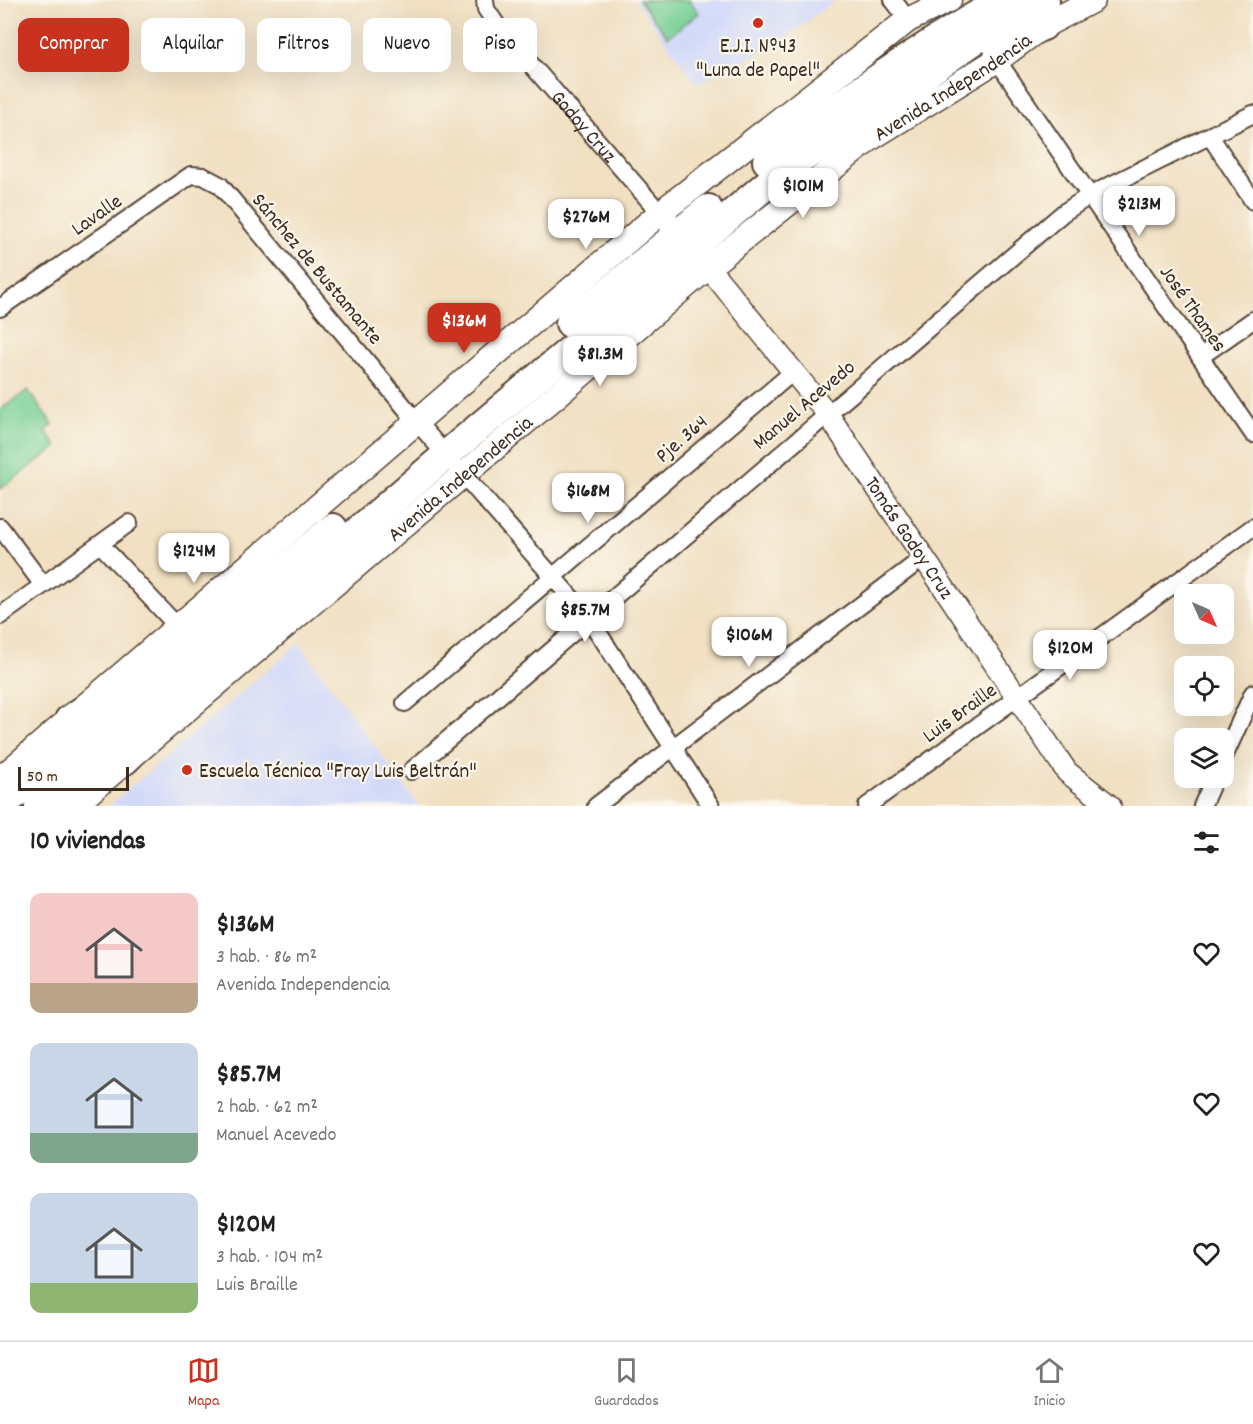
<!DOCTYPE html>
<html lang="es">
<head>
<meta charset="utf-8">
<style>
  :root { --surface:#fff; --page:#f6f6f6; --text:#222; --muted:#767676; --line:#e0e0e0; --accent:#c8321e }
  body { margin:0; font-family:Dekko,sans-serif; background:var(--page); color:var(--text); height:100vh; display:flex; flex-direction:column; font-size:22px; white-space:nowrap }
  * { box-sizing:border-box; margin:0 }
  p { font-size:20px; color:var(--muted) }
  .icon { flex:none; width:33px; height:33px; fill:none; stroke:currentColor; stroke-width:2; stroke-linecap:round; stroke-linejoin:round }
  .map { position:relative; height:806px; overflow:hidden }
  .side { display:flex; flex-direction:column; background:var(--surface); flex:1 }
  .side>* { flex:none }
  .banner { position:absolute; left:18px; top:18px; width:600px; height:54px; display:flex; gap:12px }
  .needle { width:39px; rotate:135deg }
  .tools { position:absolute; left:1174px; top:584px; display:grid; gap:12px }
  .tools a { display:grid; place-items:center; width:60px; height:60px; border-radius:12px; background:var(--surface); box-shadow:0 6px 24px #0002; font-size:30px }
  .scale { position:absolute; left:18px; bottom:15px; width:111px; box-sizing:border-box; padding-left:6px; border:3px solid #3b2a1e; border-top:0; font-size:16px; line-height:21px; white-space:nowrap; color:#3b2a1e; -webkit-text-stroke:4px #fbf7ec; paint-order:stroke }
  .price { position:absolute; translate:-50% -51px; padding:0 14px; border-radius:12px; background:#fff; color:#222; font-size:20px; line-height:39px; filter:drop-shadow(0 2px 3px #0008) }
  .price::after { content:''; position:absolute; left:50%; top:36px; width:18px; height:14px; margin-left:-9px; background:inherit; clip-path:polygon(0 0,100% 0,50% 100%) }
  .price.on { background:var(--accent); color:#fff }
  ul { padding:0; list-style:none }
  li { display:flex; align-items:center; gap:18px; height:150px; padding:0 30px }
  li span { display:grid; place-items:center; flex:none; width:168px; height:120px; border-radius:12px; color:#555 }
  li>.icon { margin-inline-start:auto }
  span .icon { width:72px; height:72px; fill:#fffc; stroke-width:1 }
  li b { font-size:26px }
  h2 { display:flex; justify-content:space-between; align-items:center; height:72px; padding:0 30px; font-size:26px }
  .chip { padding:0 21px; border-radius:12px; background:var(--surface); box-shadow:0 6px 24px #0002; font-size:21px; line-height:54px }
  .chip.on { background:var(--accent); color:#fff }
  .tab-bar { display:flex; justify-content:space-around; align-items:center; height:84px; border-top:2px solid var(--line); background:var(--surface); font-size:16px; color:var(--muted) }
  .tab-bar a { display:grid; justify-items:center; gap:3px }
  .tab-bar .on { color:var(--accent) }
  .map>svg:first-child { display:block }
  .built { fill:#d1d9f9 }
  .green { fill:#79d096; stroke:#5a7d5a; stroke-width:1.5 }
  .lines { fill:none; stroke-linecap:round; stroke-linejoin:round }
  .minor-casing { stroke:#564537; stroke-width:20 }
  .tertiary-casing { stroke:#564537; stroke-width:24 }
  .secondary-casing { stroke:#564537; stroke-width:27 }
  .trunk-casing { stroke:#564537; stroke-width:32 }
  .minor { stroke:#fff; stroke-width:16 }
  .tertiary { stroke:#fff; stroke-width:21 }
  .secondary { stroke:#fff; stroke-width:24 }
  .trunk { stroke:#fff; stroke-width:28 }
  .poi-dot { fill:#c8321e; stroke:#fbf7ec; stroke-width:2 }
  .labels { text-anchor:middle; stroke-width:4.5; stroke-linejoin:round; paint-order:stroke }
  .poi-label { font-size:21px; fill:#3b2a1e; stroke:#fbf7ec }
  .street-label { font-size:21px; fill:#3b2a1e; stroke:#fbf7ec }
</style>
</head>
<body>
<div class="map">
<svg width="1253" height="806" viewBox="0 0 1253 806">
  <rect width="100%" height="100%" fill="#fbf7ec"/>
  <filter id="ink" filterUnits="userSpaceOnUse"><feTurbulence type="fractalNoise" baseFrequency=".0167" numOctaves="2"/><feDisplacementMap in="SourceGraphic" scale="12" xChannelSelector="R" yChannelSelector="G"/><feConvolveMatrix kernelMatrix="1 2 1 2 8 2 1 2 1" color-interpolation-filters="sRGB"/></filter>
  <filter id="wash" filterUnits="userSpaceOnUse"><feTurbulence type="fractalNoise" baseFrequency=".008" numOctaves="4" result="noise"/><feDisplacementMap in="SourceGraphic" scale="24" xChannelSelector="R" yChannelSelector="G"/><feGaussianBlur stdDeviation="1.35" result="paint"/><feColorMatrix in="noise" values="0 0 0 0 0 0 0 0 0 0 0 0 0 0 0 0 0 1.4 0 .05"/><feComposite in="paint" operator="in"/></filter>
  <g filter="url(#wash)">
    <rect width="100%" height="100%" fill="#f1e0c2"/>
    <g class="built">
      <polygon points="635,0 835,0 779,43 697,84"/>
      <polygon points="299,643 419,806 109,806 207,722"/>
    </g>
    <g class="green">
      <polygon points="639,0 689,0 699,13 668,37"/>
      <polygon points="28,390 53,425 46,431 57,447 0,489 0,410"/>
    </g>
  </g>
  <g filter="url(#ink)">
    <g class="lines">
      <g class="minor-casing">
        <g id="minor">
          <path id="s1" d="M485,0l1,9 10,15 164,189"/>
          <polyline points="893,0 908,20"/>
          <polyline points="997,60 1253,434"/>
          <polyline points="1210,136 1253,201"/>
          <polyline points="0,308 191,175 203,176 220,185 417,422 588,617 711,806"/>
          <polyline points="1200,357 1253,320"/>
          <polyline points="0,527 43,585"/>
          <polyline points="101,545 177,626"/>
          <polyline points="0,616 129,523"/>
          <polyline points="405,703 794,371"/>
          <polyline points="1224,757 1253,693"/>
          <polyline points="411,771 1063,213 1089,196 1253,114"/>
          <polyline points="596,806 923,558"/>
          <polyline points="867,806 1253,527"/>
          <polyline points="1202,806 1215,777"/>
        </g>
      </g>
      <g class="tertiary-casing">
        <g id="tertiary">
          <path id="s2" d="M660,213l48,54 119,146 240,359 43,34"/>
        </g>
      </g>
      <g class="secondary-casing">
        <g id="secondary">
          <polyline points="0,779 660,213 908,20 949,0"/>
          <path id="s3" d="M73,806l635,-539 163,-129 126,-78 46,-34 50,-26"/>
        </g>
      </g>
      <g class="trunk-casing">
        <g id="trunk">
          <polyline points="996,44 1043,26"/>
          <path d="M767,161c74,-59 154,-115 236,-161"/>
          <polyline points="570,323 708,209"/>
          <polyline points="69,720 116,688"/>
          <polyline points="125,760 163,721"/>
          <polyline points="1,806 333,528"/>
          <polyline points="39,806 446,455 778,175 978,38 1045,0"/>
        </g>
      </g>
      <use href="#minor" class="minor"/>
      <use href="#tertiary" class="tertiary"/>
      <use href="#secondary" class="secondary"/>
      <use href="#trunk" class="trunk"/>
    </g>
  </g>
  <g class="poi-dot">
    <circle cx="758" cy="23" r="6"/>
    <circle cx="187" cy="770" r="6"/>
  </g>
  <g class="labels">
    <g class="poi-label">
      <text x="758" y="52">E.J.I. Nº43<tspan x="758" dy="24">"Luna de Papel"</tspan></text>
      <text x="199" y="777" text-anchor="start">Escuela Técnica "Fray Luis Beltrán"</text>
    </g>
    <g class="street-label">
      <text dy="7" stroke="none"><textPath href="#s3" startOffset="1137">Avenida Independencia</textPath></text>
      <text dy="7" stroke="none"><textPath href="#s1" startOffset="162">Godoy Cruz</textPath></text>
      <text transform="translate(96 214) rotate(-35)" y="7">Lavalle</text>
      <text transform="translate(318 268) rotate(50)" y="7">Sánchez de Bustamante</text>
      <text transform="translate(1194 308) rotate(55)" y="7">José Thames</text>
      <text transform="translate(803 404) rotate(-40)" y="7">Manuel Acevedo</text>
      <text transform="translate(681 438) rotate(-41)" y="7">Pje. 364</text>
      <text dy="7" stroke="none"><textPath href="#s3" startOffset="507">Avenida Independencia</textPath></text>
      <text dy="7" stroke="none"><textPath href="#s2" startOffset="410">Tomás Godoy Cruz</textPath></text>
      <text transform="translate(959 712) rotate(-36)" y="7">Luis Braille</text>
    </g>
  </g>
</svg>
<div class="tools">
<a><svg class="needle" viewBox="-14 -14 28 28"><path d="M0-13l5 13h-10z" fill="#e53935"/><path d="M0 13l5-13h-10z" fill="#767676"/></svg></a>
<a><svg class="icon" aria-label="locate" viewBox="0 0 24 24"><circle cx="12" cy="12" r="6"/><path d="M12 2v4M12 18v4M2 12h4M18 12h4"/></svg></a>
<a><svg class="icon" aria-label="layers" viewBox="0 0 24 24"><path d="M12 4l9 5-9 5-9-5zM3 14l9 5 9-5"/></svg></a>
</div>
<div class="scale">50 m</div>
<b class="price" style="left:803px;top:219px">$101M</b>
<b class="price" style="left:1139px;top:237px">$213M</b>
<b class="price" style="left:586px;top:250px">$276M</b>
<b class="price on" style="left:464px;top:354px">$136M</b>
<b class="price" style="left:600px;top:387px">$81.3M</b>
<b class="price" style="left:588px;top:524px">$168M</b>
<b class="price" style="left:194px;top:584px">$124M</b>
<b class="price" style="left:585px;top:643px">$85.7M</b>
<b class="price" style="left:749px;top:668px">$106M</b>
<b class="price" style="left:1070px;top:681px">$120M</b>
<div class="banner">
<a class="chip on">Comprar</a>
<a class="chip">Alquilar</a>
<a class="chip">Filtros</a>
<a class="chip">Nuevo</a>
<a class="chip">Piso</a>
</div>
</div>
<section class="side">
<h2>10 viviendas<svg class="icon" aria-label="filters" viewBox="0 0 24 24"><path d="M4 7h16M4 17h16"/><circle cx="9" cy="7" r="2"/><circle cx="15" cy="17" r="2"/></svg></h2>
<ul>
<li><span style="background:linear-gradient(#f6c9c9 75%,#b9a48a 0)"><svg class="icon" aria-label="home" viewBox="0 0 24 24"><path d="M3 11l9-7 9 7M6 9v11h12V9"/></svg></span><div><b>$136M</b><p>3 hab. · 86 m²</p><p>Avenida Independencia</p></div><svg class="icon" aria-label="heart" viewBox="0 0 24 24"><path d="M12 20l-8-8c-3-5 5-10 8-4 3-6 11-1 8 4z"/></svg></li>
<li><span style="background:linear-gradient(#c9d6e8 75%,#7fa58c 0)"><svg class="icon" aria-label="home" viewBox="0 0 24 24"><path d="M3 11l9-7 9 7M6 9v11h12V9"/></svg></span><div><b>$85.7M</b><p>2 hab. · 62 m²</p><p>Manuel Acevedo</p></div><svg class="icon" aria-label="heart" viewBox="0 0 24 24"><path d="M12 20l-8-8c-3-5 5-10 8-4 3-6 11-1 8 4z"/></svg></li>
<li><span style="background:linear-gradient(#c9d6e8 75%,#8fb573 0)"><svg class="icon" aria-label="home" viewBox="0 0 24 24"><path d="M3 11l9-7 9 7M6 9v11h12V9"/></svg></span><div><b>$120M</b><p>3 hab. · 104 m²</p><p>Luis Braille</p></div><svg class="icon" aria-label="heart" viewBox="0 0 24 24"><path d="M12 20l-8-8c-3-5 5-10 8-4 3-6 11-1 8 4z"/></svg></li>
</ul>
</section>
<nav class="tab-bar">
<a class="on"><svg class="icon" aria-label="map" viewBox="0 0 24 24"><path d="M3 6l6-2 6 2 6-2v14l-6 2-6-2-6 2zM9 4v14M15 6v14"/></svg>Mapa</a>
<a><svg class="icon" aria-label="saved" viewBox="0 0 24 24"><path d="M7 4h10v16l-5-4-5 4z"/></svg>Guardados</a>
<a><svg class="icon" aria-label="home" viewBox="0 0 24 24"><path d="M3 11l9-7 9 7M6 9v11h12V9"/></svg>Inicio</a>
</nav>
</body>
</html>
